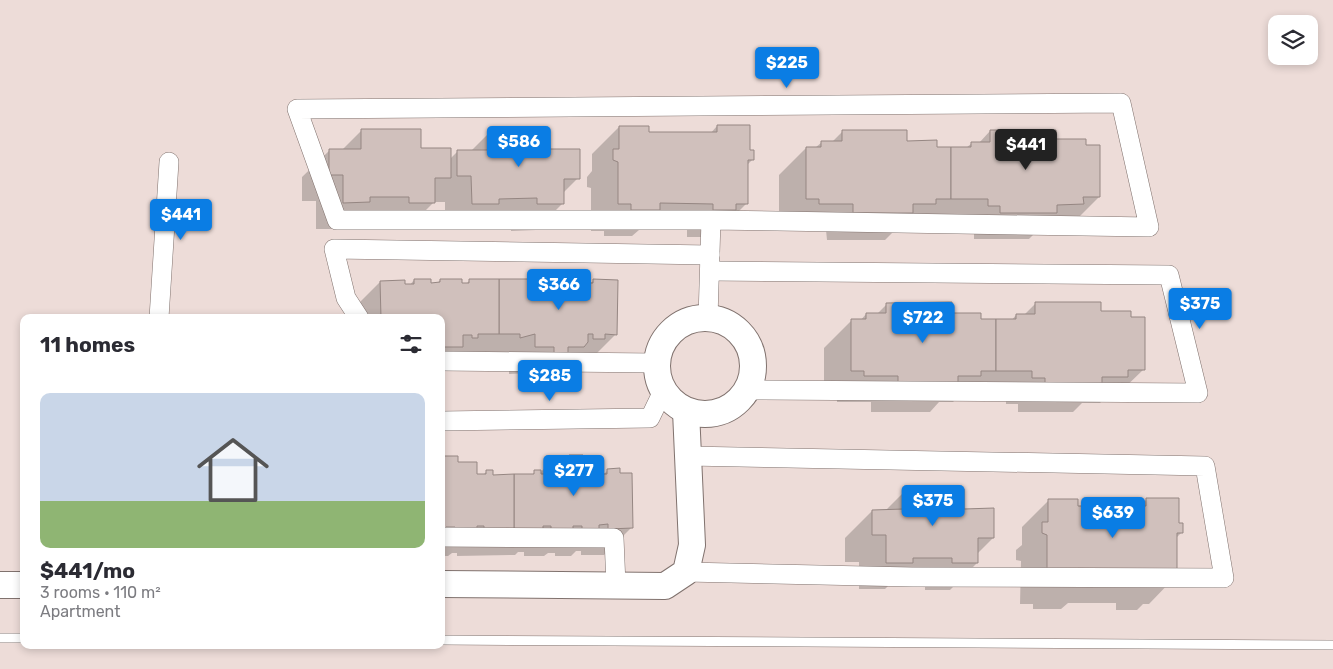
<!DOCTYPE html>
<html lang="en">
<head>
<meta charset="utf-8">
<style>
  :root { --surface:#fff; --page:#f7f7f7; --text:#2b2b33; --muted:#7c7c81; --accent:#0a7de4 }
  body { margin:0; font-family:Rubik,sans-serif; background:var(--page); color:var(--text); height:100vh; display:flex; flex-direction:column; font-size:19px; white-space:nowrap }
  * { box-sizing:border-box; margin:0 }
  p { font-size:16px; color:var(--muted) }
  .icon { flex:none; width:28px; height:28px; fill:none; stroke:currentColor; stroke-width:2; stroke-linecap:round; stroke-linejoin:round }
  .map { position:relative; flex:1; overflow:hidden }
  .drawer { position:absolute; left:20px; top:314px; width:425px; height:335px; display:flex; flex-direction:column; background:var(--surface); border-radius:10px; box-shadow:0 2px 8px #0003 }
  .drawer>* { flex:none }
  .controls { position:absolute; left:1268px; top:15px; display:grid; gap:10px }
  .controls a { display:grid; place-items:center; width:50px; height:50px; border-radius:10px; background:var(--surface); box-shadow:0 2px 8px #0003; font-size:25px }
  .price { position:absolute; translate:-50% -42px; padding:0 11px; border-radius:5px; background:var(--accent); color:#fff; font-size:16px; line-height:32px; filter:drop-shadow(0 1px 2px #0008) }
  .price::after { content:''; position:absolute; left:50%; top:30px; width:15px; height:11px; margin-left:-8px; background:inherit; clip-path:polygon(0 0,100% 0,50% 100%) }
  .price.selected { background:#222; color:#fff }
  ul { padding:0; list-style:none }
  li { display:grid; align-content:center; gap:10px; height:265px; padding:0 20px }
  li span { display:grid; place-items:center; height:155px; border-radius:10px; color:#555 }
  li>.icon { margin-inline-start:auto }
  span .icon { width:90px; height:90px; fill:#fffc; stroke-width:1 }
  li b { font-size:21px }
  h2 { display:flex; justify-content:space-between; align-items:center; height:60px; padding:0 20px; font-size:21px }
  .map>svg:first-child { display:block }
  .shadow { fill:#0003 }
  .building { fill:#d0c0bc; stroke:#958682 }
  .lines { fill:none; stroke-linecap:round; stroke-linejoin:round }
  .lane-casing { stroke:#80726e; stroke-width:10 }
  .street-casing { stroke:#80726e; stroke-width:20 }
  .secondary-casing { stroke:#80726e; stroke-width:28 }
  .lane { stroke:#fff; stroke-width:9 }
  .street { stroke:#fff; stroke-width:19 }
  .secondary { stroke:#fff; stroke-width:26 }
</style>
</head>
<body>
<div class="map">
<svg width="1333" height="669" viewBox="0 0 1333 669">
  <rect width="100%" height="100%" fill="#eddcd8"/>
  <g class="shadow">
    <polygon points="717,126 749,151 753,159 747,165 747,203 720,230 708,237 687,237 687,230 639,230 632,236 604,236 604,231 591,231 591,188 587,187 587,177 592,171 592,154 619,127 648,134 710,134"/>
    <polygon points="362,130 450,159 458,151 471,151 490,132 548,151 578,178 562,194 563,203 536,230 511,231 511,225 475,225 470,230 445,230 445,202 434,202 407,229 382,230 382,224 342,229 316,229 316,201 302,201 302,177 330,150 342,150"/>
    <polygon points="990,131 1085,146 1099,197 1072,224 1037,231 1029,239 974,239 974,232 895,230 885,240 827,240 826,230 779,226 779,175 806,148 815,148 822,142 832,142 842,132 936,148 966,148 972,143 979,143"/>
    <polygon points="567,279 583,285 589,285 593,281 616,334 589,361 566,363 555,373 546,373 540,379 528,379 528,373 509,374 509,361 441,367 441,318 354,318 353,309 380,282 409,286 414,280 429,284 437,284 440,280 461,284 466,284 469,281 533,284 536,280 563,284"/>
    <polygon points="887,304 980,321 1011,321 1016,315 1024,315 1035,304 1099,313 1144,369 1116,396 1107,396 1100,403 1082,403 1073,412 1018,412 1018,404 1006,404 1006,398 957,398 953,402 939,402 930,412 871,412 871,402 837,402 837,398 824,398 824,348 851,321 860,321 866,314 877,314"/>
    <polygon points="445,457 476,475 483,475 486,472 492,476 531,476 535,472 541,472 550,462 564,462 570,457 602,476 608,470 631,528 604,555 581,555 581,551 576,551 571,556 555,556 555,553 548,553 544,556 524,556 524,552 518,552 515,555 457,556 457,553 452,553 448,556 441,556 441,461"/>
    <polygon points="905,491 963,510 993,538 977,554 977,563 950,590 925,590 925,584 890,584 885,589 859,589 859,562 845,562 845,538 872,511 885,511"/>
    <polygon points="1147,499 1177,524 1182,532 1176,538 1176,576 1149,604 1143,604 1137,610 1116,610 1116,603 1068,603 1061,609 1033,609 1033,604 1020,604 1021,561 1016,560 1016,550 1022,545 1022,527 1049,500 1076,507 1139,507"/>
  </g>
  <g class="building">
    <polygon points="717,125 750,125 750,150 754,150 754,160 748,160 748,204 736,204 736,210 713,210 713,204 660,203 660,210 631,210 631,204 618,204 618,162 613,160 613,149 619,149 619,126 649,126 649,132 717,132"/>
    <polygon points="361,129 421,129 421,148 451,148 451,178 435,178 435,203 409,203 409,197 370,197 370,202 343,203 343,175 329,175 329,149 361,149"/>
    <polygon points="490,130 549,130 550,149 580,149 580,179 564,179 564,204 537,204 537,198 499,199 499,204 472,204 471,176 457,176 457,150 490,150"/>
    <polygon points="842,130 907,130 907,141 937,140 937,147 951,147 951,199 936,199 936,204 913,204 913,213 853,213 853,204 819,204 819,199 806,199 806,147 821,147 821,141 842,141"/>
    <polygon points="990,130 1056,130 1056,139 1086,139 1086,145 1100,145 1100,197 1083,197 1084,204 1057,205 1057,213 1000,213 1000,206 988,206 988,199 951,199 951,147 971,147 971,142 990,142"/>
    <polygon points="567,278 584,279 584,283 593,283 593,279 618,280 617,335 605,334 605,339 593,339 593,334 588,334 588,342 584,347 568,347 568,353 554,353 554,347 535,347 535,334 520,338 520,334 499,334 499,279 529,279 529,283 536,283 536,279 558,279 558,282 567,282"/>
    <polygon points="414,279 431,279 431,283 440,282 440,279 462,279 462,283 469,283 469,279 499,279 499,334 478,334 478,338 472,338 472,335 463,335 463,347 444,347 444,353 441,353 441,318 381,318 380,281 405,280 405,284 414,284"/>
    <polygon points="952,302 952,313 981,313 981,319 996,319 996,371 981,371 981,376 958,376 958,386 898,386 898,376 864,376 864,371 851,371 851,319 866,319 866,313 886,313 886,303"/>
    <polygon points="1035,302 1101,302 1101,311 1131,311 1131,317 1145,317 1145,370 1128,370 1128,377 1102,377 1102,385 1045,385 1045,378 1032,378 1032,371 996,371 996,319 1016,319 1016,314 1035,314"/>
    <polygon points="569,455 583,455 583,461 598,461 603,466 603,474 607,474 607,469 620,468 620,473 632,473 633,528 608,529 608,524 599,525 599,529 582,530 582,526 573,526 573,529 551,529 551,526 543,526 543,529 514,529 514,474 534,474 534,470 541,470 541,474 550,474 550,461 569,461"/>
    <polygon points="444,456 458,456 458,462 477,462 477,474 486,474 486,470 493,470 493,475 514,474 514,529 484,529 484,526 477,526 477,530 455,530 455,527 446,527 446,530 441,530 441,462 444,462"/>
    <polygon points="964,489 964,509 994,508 994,538 978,538 978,563 952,563 952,558 913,558 913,563 886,563 886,535 872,535 872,510 904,509 904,490"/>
    <polygon points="1146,498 1179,498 1179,523 1183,523 1183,533 1177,533 1177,577 1047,577 1047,535 1042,533 1042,522 1048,522 1048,499 1078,499 1078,506 1146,506"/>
  </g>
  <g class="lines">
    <g class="lane-casing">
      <g id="lane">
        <polyline points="0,638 24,638"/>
        <polyline points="441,640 1333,645"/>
      </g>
    </g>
    <g class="street-casing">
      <g id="street">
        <polyline points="710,271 1169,275 1198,393 747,390"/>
        <polyline points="159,318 169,162"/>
        <polyline points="359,318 346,298 334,249 710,255"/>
        <polyline points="708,318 711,220 1149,227 1121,103 297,109 337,220 711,220"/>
        <polyline points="441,361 656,363"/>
        <polyline points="441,421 650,418 663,391"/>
        <polyline points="441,537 614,538 616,585"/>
        <polyline points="686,572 912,577 1224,578 1205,466 688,456"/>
      </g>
    </g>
    <g class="secondary-casing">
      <g id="secondary">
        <circle cx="705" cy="366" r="48"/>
        <polyline points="441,584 665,586 686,572 692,545 686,411"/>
        <polyline points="0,585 24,585"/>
      </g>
    </g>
    <use href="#lane" class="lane"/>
    <use href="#street" class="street"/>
    <use href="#secondary" class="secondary"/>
  </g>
</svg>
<div class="controls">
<a><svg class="icon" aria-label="layers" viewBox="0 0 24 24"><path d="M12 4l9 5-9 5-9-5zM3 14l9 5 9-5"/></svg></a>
</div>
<b class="price" style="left:787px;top:89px">$225</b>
<b class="price" style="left:519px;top:168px">$586</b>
<b class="price selected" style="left:1026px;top:171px">$441</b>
<b class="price" style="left:181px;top:241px">$441</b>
<b class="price" style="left:559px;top:311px">$366</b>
<b class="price" style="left:1200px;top:330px">$375</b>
<b class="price" style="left:923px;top:344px">$722</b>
<b class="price" style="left:550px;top:402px">$285</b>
<b class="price" style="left:574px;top:497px">$277</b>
<b class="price" style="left:933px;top:527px">$375</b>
<b class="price" style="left:1113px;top:539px">$639</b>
<section class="drawer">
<h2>11 homes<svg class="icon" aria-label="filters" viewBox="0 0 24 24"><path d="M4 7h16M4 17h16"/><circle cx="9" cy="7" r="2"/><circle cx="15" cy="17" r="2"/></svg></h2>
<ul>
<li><span style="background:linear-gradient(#c9d6e8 70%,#8fb573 0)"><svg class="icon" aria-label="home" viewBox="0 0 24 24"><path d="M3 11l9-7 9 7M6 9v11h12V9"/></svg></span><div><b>$441/mo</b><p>3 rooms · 110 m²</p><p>Apartment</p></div></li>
</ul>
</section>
</div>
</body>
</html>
